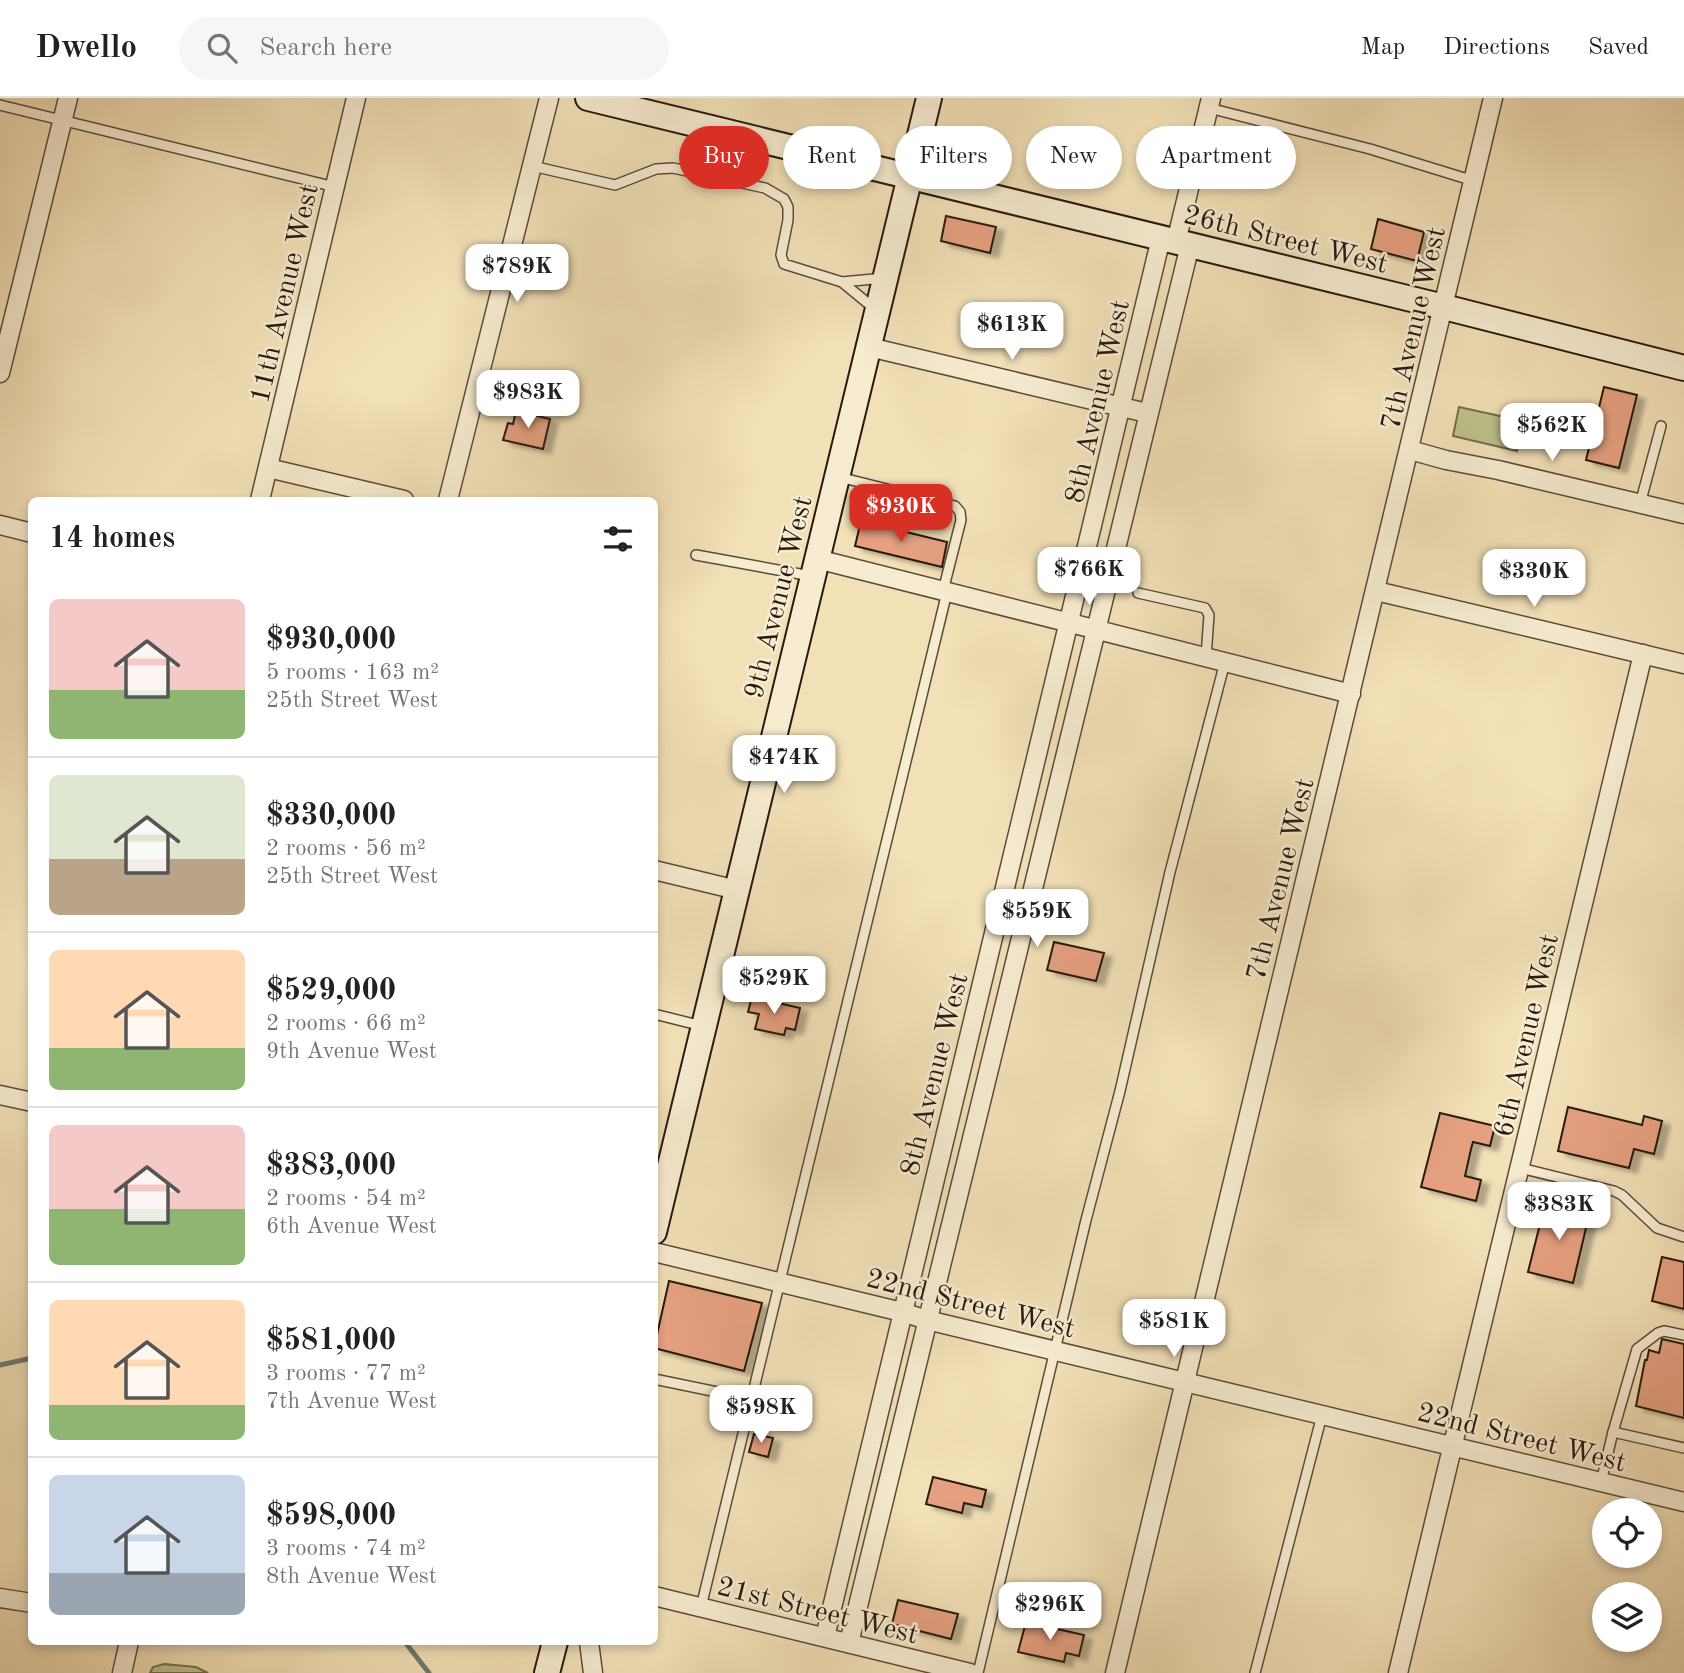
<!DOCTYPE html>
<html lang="en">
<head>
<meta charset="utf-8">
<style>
  :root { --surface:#fff; --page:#f6f6f6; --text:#202124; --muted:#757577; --line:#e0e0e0; --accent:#d93025 }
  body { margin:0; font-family:"Old Standard TT",serif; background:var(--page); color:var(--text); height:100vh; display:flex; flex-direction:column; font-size:26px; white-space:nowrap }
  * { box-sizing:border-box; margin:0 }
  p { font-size:23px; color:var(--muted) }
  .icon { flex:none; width:38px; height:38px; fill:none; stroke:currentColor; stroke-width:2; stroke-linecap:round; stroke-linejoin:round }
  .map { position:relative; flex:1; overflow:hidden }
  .sheet { position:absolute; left:28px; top:399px; width:630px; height:1148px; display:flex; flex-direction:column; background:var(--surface); border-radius:10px; box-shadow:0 4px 10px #0003 }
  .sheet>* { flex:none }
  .guide { position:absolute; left:679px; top:28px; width:665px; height:63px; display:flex; gap:14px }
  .buttons { position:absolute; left:1592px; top:1400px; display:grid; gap:14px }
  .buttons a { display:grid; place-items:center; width:70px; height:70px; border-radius:50%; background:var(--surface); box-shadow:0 4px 10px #0003; font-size:35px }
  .price { position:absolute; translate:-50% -60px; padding:0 16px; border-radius:14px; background:#fff; color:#222; font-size:23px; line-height:46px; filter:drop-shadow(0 2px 4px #0008) }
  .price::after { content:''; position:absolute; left:50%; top:42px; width:21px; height:16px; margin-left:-10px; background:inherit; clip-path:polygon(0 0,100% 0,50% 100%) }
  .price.selected { background:var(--accent); color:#fff }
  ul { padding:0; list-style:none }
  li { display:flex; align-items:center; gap:21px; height:175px; padding:0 21px }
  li+li { border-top:2px solid var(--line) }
  li span { display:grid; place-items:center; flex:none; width:196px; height:140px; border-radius:10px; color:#555 }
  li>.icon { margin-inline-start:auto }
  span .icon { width:84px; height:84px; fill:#fffc; stroke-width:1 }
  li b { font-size:30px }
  h2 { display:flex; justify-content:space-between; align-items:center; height:84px; padding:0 21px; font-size:30px }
  .chip { padding:0 24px; border-radius:32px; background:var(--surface); box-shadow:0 4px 10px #0003; font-size:24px; line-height:63px }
  .chip.selected { background:var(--accent); color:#fff }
  header { display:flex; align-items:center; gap:42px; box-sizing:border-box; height:98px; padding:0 35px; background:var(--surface); border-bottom:2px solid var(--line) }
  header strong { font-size:33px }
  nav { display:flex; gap:38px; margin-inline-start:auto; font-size:24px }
  .search { width:490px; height:63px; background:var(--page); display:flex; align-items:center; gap:18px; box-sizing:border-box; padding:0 24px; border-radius:38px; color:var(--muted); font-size:26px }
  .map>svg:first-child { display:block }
  .green { fill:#bdc18c; stroke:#736e4e; stroke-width:2 }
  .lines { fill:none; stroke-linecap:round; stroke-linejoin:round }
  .stream { stroke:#6d7c72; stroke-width:5 }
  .building { fill:#e5a080; stroke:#291a11; stroke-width:2; filter:url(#shadow) }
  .lane-casing { stroke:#5b4c3a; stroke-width:12 }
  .street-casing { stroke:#5b4c3a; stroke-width:21 }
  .secondary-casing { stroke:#291a11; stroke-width:28 }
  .lane { stroke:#f7ebd0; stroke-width:9 }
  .street { stroke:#f7ebd0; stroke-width:18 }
  .secondary { stroke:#f7ebd0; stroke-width:24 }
  .labels { text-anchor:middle; stroke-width:5; stroke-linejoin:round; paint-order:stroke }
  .street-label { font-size:28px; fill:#291a11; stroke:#f7ebd0 }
</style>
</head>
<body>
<header>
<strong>Dwello</strong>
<div class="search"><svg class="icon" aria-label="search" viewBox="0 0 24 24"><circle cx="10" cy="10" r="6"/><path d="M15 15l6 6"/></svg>Search here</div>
<nav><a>Map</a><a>Directions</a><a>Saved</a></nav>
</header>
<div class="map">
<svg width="1684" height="1575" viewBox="0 0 1684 1575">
  <defs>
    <filter id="shadow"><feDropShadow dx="8" dy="4.5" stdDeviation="2" flood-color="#0004"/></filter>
  </defs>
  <rect width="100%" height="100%" fill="#f2e0b7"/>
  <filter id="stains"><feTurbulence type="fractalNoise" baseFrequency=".00286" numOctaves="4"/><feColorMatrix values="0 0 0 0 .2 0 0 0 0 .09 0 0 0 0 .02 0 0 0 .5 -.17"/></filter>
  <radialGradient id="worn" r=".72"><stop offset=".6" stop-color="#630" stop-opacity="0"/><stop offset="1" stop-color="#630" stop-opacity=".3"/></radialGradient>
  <g class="green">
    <polygon points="1459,309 1523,323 1517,353 1453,338"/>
    <polygon points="164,1566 196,1569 208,1575 150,1575 153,1569"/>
  </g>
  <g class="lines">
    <g class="stream">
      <polyline points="0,1267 32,1260"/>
      <polyline points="405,1544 429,1575"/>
    </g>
  </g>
  <g class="building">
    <polygon points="946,118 996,129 990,155 941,143"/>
    <polygon points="1378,121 1424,134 1417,163 1371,151"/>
    <polygon points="1604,289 1637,297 1619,370 1586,362"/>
    <polygon points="516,313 550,321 543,351 503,342 508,325 513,326"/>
    <polygon points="861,423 947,444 942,469 855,448"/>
    <polygon points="1054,844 1104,855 1096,883 1047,872"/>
    <polygon points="752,899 800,910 795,932 786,930 784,937 755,931 759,916 748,914"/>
    <polygon points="1568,1009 1642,1027 1644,1018 1662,1023 1654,1056 1634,1051 1629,1070 1558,1053"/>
    <polygon points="1440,1015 1495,1028 1490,1048 1473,1044 1471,1051 1465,1078 1481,1082 1476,1103 1421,1089"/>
    <polygon points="1546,1102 1590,1113 1573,1185 1528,1174"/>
    <polygon points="1662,1159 1684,1164 1684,1211 1652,1203"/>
    <polygon points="669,1183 762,1205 744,1273 654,1250"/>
    <polygon points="1662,1241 1684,1246 1684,1320 1636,1308 1645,1262 1647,1262 1649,1252 1659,1255"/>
    <polygon points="754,1336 773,1340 768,1359 749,1354"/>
    <polygon points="933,1379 986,1392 982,1409 964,1405 962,1415 926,1406"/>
    <polygon points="898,1502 958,1516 951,1541 892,1526"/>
    <polygon points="1026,1524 1084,1537 1079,1558 1066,1555 1064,1564 1018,1554"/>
  </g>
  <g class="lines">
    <g class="lane-casing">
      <g id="lane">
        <polyline points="0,7 335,89"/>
        <polyline points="1209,10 1370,51 1474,83"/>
        <polyline points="532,68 615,87 656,71 673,70 765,90 784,101 788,109 788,122 781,157 784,166 842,184 884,180"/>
        <polyline points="842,184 876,212"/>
        <polyline points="839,379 955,408 960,414 961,422 943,493"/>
        <polyline points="1640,406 1661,328"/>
        <polyline points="696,457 811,478"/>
        <polyline points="1138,495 1205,510 1209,517 1206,559"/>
        <polyline points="654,916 702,928"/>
        <polyline points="1520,1070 1614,1093 1622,1097 1657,1130 1684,1139"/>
        <polyline points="654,1281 751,1301"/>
        <polyline points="1613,1334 1637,1251 1658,1235 1664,1233 1684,1237"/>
        <polyline points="1601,1384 1613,1334 1684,1350"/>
        <polyline points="701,1509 947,494"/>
        <polyline points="978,1575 1086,1122 1120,993 1170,774 1225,564"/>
        <polyline points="1255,1575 1322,1317"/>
      </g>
    </g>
    <g class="street-casing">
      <g id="street">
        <polyline points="1176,144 1211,0"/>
        <polyline points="869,249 1147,315"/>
        <polyline points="0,275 68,0"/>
        <polyline points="1410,352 1446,362 1498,372 1684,416"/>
        <polyline points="268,370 404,402"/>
        <polyline points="260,402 356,0"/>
        <polyline points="448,402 549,0"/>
        <polyline points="0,427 32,435"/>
        <polyline points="817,461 1351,596"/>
        <polyline points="1376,493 1684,566"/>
        <polyline points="654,772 737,792"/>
        <polyline points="0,997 32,1004"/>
        <polyline points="654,1154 902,1214 927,1222 1684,1404"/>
        <polyline points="654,1498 970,1575"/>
        <polyline points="0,1500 32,1505"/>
        <polyline points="825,1539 1161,140"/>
        <polyline points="589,1544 593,1575"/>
        <polyline points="849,1545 1190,147"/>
        <polyline points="122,1575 129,1544"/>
        <polyline points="1115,1575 1493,0"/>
        <polyline points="1398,1575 1643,556"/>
      </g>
    </g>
    <g class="secondary-casing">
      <g id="secondary">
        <polyline points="588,0 1444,209 1684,270"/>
        <polyline points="654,1134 929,0"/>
        <polyline points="547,1575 555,1544"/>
      </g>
    </g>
    <use href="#lane" class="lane"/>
    <use href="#street" class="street"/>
    <use href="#secondary" class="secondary"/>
  </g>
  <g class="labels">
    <g class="street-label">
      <text transform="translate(1286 140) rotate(14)" y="10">26th Street West</text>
      <text transform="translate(283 195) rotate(-77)" y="10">11th Avenue West</text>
      <text transform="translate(1412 230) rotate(-77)" y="10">7th Avenue West</text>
      <text transform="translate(1096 303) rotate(-77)" y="10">8th Avenue West</text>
      <text transform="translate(777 499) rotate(-76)" y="10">9th Avenue West</text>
      <text transform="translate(1279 781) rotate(-76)" y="10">7th Avenue West</text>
      <text transform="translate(1525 937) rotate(-77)" y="10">6th Avenue West</text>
      <text transform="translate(933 976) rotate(-76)" y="10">8th Avenue West</text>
      <text transform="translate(971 1204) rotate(14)" y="10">22nd Street West</text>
      <text transform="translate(1522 1338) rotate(14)" y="10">22nd Street West</text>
      <text transform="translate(818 1511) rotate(14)" y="10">21st Street West</text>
    </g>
  </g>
  <rect width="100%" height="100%" filter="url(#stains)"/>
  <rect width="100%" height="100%" fill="url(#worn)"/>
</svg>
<div class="buttons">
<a><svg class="icon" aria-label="locate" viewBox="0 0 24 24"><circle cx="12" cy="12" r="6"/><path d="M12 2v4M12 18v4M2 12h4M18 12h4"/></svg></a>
<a><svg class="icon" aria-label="layers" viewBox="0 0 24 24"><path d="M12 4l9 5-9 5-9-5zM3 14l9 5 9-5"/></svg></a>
</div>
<b class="price" style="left:517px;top:206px">$789K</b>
<b class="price" style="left:1012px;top:264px">$613K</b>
<b class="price" style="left:528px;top:332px">$983K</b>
<b class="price" style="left:1552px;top:365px">$562K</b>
<b class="price selected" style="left:901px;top:446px">$930K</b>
<b class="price" style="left:1089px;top:509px">$766K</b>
<b class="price" style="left:1534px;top:511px">$330K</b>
<b class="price" style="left:784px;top:697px">$474K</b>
<b class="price" style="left:1037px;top:851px">$559K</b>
<b class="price" style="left:774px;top:918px">$529K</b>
<b class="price" style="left:1559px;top:1144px">$383K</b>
<b class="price" style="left:1174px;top:1261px">$581K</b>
<b class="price" style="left:761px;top:1347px">$598K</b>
<b class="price" style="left:1050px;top:1544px">$296K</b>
<div class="guide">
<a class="chip selected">Buy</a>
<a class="chip">Rent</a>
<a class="chip">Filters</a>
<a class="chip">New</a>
<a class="chip">Apartment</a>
</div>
<section class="sheet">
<h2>14 homes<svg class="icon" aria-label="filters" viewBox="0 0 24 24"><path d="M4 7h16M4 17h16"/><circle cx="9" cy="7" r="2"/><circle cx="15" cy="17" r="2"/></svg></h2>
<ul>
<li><span style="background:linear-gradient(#f6c9c9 65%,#8fb573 0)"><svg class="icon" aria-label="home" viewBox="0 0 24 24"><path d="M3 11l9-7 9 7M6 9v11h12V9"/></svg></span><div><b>$930,000</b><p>5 rooms · 163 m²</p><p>25th Street West</p></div></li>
<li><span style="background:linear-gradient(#dfe7d0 60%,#b9a48a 0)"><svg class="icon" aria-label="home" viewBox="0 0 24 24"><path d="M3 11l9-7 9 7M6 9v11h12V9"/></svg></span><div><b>$330,000</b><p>2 rooms · 56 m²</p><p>25th Street West</p></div></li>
<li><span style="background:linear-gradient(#ffd9b3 70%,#8fb573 0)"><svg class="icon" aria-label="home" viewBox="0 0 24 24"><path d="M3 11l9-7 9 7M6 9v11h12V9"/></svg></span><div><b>$529,000</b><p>2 rooms · 66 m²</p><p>9th Avenue West</p></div></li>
<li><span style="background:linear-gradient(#f6c9c9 60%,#8fb573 0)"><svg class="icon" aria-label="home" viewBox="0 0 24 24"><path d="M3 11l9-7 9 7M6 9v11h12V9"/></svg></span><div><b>$383,000</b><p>2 rooms · 54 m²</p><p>6th Avenue West</p></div></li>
<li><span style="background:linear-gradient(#ffd9b3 75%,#8fb573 0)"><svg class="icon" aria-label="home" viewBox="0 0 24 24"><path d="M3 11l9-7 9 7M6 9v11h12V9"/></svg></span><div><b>$581,000</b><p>3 rooms · 77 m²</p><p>7th Avenue West</p></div></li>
<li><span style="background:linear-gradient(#c9d6e8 70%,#9aa5b1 0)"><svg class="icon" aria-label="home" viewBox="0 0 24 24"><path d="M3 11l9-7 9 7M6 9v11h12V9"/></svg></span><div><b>$598,000</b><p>3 rooms · 74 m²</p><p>8th Avenue West</p></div></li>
</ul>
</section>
</div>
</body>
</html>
